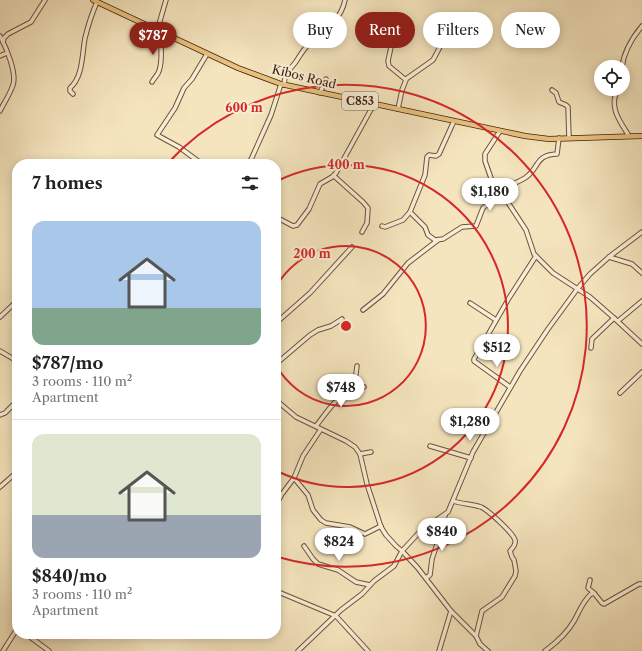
<!DOCTYPE html>
<html lang="en">
<head>
<meta charset="utf-8">
<style>
  :root { --surface:#fff; --page:#f2f2f2; --text:#222; --muted:#767676; --line:#e0e0e0; --accent:#8f2418 }
  body { margin:0; font-family:"Libre Caslon Text",serif; background:var(--page); color:var(--text); height:100vh; display:flex; flex-direction:column; font-size:15px; white-space:nowrap }
  * { box-sizing:border-box; margin:0 }
  p { font-size:13px; color:var(--muted) }
  .icon { flex:none; width:22px; height:22px; fill:none; stroke:currentColor; stroke-width:2; stroke-linecap:round; stroke-linejoin:round }
  .map { position:relative; flex:1; overflow:hidden }
  .sheet { position:absolute; left:12px; top:159px; width:269px; height:480px; display:flex; flex-direction:column; background:var(--surface); border-radius:16px; box-shadow:0 2px 10px #0003 }
  .sheet>* { flex:none }
  .banner { position:absolute; left:293px; top:12px; width:289px; height:36px; display:flex; gap:8px }
  .controls { position:absolute; left:594px; top:60px; display:grid; gap:8px }
  .controls a { display:grid; place-items:center; width:36px; height:36px; border-radius:50%; background:var(--surface); box-shadow:0 2px 10px #0003; font-size:20px }
  .price { position:absolute; translate:-50% -34px; padding:0 9px; border-radius:14px; background:#fff; color:#222; font-size:13px; line-height:26px; filter:drop-shadow(0 1px 2px #0008) }
  .price::after { content:''; position:absolute; left:50%; top:24px; width:12px; height:9px; margin-left:-6px; background:inherit; clip-path:polygon(0 0,100% 0,50% 100%) }
  .price.selected { background:var(--accent); color:#fff }
  ul { padding:0; list-style:none }
  li { display:grid; align-content:center; gap:8px; height:212px; padding:0 20px }
  li+li { border-top:1px solid var(--line) }
  li span { display:grid; place-items:center; height:124px; border-radius:12px; color:#555 }
  li>.icon { margin-inline-start:auto }
  span .icon { width:72px; height:72px; fill:#fffc; stroke-width:1 }
  li b { font-size:17px }
  h2 { display:flex; justify-content:space-between; align-items:center; height:48px; padding:0 20px; font-size:17px }
  .pill { padding:0 14px; border-radius:18px; background:var(--surface); box-shadow:0 2px 10px #0003; font-size:14px; line-height:36px }
  .pill.selected { background:var(--accent); color:#fff }
  .map>svg:first-child { display:block }
  .lines { fill:none; stroke-linecap:round; stroke-linejoin:round }
  .minor-casing { stroke:#6d513b; stroke-width:5.5 }
  .major-casing { stroke:#40200f; stroke-width:6 }
  .minor { stroke:#f8eed5; stroke-width:3.5 }
  .major { stroke:#eac27f; stroke-width:4.5 }
  .ring { fill:none; stroke:#d62828; stroke-width:2 }
  .labels { text-anchor:middle; stroke-width:4; stroke-linejoin:round; paint-order:stroke }
  .shield { fill:#f8eed5; stroke:#775e4a; stroke-width:1 }
  .shield-label { font-size:11px; font-weight:bold; fill:#40200f }
  .street-label { font-size:12px; fill:#40200f; stroke:#f8eed5 }
  .centre { fill:#d62828; stroke:#f8eed5; stroke-width:2 }
  .ring-label { font-size:12px; text-anchor:middle; font-weight:bold; fill:#d62828; stroke:#f8eed5; stroke-width:4; stroke-linejoin:round; paint-order:stroke }
</style>
</head>
<body>
<div class="map">
<svg width="642" height="651" viewBox="0 0 642 651">
  <rect width="100%" height="100%" fill="#f5e5be"/>
  <filter id="stains"><feTurbulence type="fractalNoise" baseFrequency=".005" numOctaves="4"/><feColorMatrix values="0 0 0 0 .2 0 0 0 0 .09 0 0 0 0 .02 0 0 0 .5 -.17"/></filter>
  <radialGradient id="worn" r=".72"><stop offset=".6" stop-color="#630" stop-opacity="0"/><stop offset="1" stop-color="#630" stop-opacity=".3"/></radialGradient>
  <g class="lines">
    <g class="minor-casing">
      <g id="minor">
        <polyline points="157,31 166,0"/>
        <path d="M0,36c6,11 17,37 13,49 -3,9 -9,18 -13,26"/>
        <polyline points="3,42 4,38 8,34 31,22 45,0"/>
        <polyline points="391,47 388,61 389,66 406,80 402,90 398,109"/>
        <polyline points="0,56 7,53"/>
        <path d="M622,67c2,-16 10,-29 20,-41"/>
        <polyline points="406,79 433,60 449,30"/>
        <path d="M152,82c2,-4 6,-7 7,-11 4,-11 2,-27 1,-39"/>
        <path d="M284,85c0,-9 5,-15 11,-22 4,-6 8,-13 13,-18 15,-13 33,-24 37,-45"/>
        <path d="M618,89c-10,18 2,32 11,47"/>
        <polyline points="552,90 556,93 559,102 566,105 568,107 569,138"/>
        <polyline points="320,93 326,79"/>
        <path d="M73,94l-3,-3v-3c13,-11 12,-34 15,-50 3,-12 7,-25 12,-36"/>
        <polyline points="500,131 485,154 485,161 492,181 505,198 526,230 534,254 553,273 590,297 614,318 642,344"/>
        <polyline points="202,164 179,147 157,135 175,108 184,88 192,79 207,54"/>
        <polyline points="249,164 271,115 281,84"/>
        <polyline points="334,176 363,202 368,208 367,223 362,232"/>
        <path d="M498,190c9,-4 19,-7 27,-12 15,-10 9,-23 32,-24l2,-16"/>
        <polyline points="410,212 425,227 428,235 435,240 443,239 462,227 476,226 483,208 501,193"/>
        <polyline points="276,217 293,226 297,225 309,209 320,184 332,177 336,173 374,104"/>
        <polyline points="382,226 385,227 403,220 410,212 425,175 427,157 429,155 436,156 439,154 454,121"/>
        <polyline points="609,257 632,264 642,273"/>
        <polyline points="470,303 496,320"/>
        <polyline points="363,310 383,294 408,263 438,240"/>
        <polyline points="0,317 17,301"/>
        <polyline points="618,321 642,301"/>
        <polyline points="276,323 310,293 352,247"/>
        <polyline points="591,348 592,339 614,318"/>
        <polyline points="0,351 17,361"/>
        <polyline points="276,364 310,335 318,330 331,326 342,319"/>
        <polyline points="510,387 474,361 474,359 509,298 536,256"/>
        <polyline points="349,392 356,374 357,366"/>
        <polyline points="620,393 642,372"/>
        <polyline points="276,400 296,417 346,441 355,447 360,454 367,484 381,527 386,535 396,546 402,551 417,567 451,611 476,636 480,644 488,651"/>
        <polyline points="0,415 5,413 17,401"/>
        <path d="M316,426c9,-11 19,-28 33,-34 4,-2 10,-2 15,-5"/>
        <polyline points="430,446 471,458"/>
        <polyline points="360,454 371,452"/>
        <polyline points="294,478 308,495 313,510 321,520 326,523 350,527 365,534 381,526"/>
        <polyline points="0,487 17,472"/>
        <path d="M453,501c9,3 19,3 28,6 7,3 32,26 34,33 1,4 -2,8 -5,11l2,6 2,3 2,11 -1,5 -13,21 -20,14 -6,25"/>
        <polyline points="276,505 282,494 294,478 303,456 321,429"/>
        <polyline points="304,546 313,559 318,564 338,570 356,582 370,585"/>
        <polyline points="426,578 430,575 432,559 443,526 445,515"/>
        <polyline points="590,580 588,588 594,593"/>
        <polyline points="276,591 336,616 368,651"/>
        <polyline points="26,634 49,651"/>
        <polyline points="3,651 17,629"/>
        <polyline points="298,651 341,610 362,594 374,581 394,566 402,551 426,525 435,521 448,512 473,452 520,371 548,329 578,288 590,274 609,257 642,232"/>
        <polyline points="439,651 451,611"/>
        <path d="M545,651c11,-8 22,-18 29,-30 5,-9 9,-20 17,-27l3,-1 8,10 2,1 35,-20h3"/>
      </g>
    </g>
    <g class="major-casing">
      <polyline id="major" points="93,0 238,68 281,84 525,136 549,139 642,136"/>
    </g>
    <use href="#minor" class="minor"/>
    <use href="#major" class="major"/>
  </g>
  <g class="ring">
    <path d="M276 287A80 80 0 1 1 276 365"/>
    <path d="M277 181A161 161 0 1 1 277 471"/>
    <path d="M168 163A241 241 0 1 1 278 557"/>
  </g>
  <g class="labels">
    <rect class="shield" x="342" y="92" width="36" height="18" rx="3"/>
    <g class="shield-label">
      <text x="360" y="105">C853</text>
    </g>
    <g class="street-label">
      <text transform="translate(304 77) rotate(14)" y="4">Kibos Road</text>
    </g>
  </g>
  <circle cx="346" cy="326" r="6" class="centre"/>
  <g class="ring-label">
    <text x="244" y="112">600 m</text>
    <text x="346" y="169">400 m</text>
    <text x="312" y="258">200 m</text>
  </g>
  <rect width="100%" height="100%" filter="url(#stains)"/>
  <rect width="100%" height="100%" fill="url(#worn)"/>
</svg>
<div class="controls">
<a><svg class="icon" aria-label="locate" viewBox="0 0 24 24"><circle cx="12" cy="12" r="6"/><path d="M12 2v4M12 18v4M2 12h4M18 12h4"/></svg></a>
</div>
<b class="price selected" style="left:153px;top:56px">$787</b>
<b class="price" style="left:490px;top:212px">$1,180</b>
<b class="price" style="left:497px;top:368px">$512</b>
<b class="price" style="left:341px;top:408px">$748</b>
<b class="price" style="left:470px;top:442px">$1,280</b>
<b class="price" style="left:442px;top:552px">$840</b>
<b class="price" style="left:339px;top:562px">$824</b>
<div class="banner">
<a class="pill">Buy</a>
<a class="pill selected">Rent</a>
<a class="pill">Filters</a>
<a class="pill">New</a>
</div>
<section class="sheet">
<h2>7 homes<svg class="icon" aria-label="filters" viewBox="0 0 24 24"><path d="M4 7h16M4 17h16"/><circle cx="9" cy="7" r="2"/><circle cx="15" cy="17" r="2"/></svg></h2>
<ul>
<li><span style="background:linear-gradient(#a9c7e8 70%,#7fa58c 0)"><svg class="icon" aria-label="home" viewBox="0 0 24 24"><path d="M3 11l9-7 9 7M6 9v11h12V9"/></svg></span><div><b>$787/mo</b><p>3 rooms · 110 m²</p><p>Apartment</p></div></li>
<li><span style="background:linear-gradient(#dfe7d0 65%,#9aa5b1 0)"><svg class="icon" aria-label="home" viewBox="0 0 24 24"><path d="M3 11l9-7 9 7M6 9v11h12V9"/></svg></span><div><b>$840/mo</b><p>3 rooms · 110 m²</p><p>Apartment</p></div></li>
</ul>
</section>
</div>
</body>
</html>
